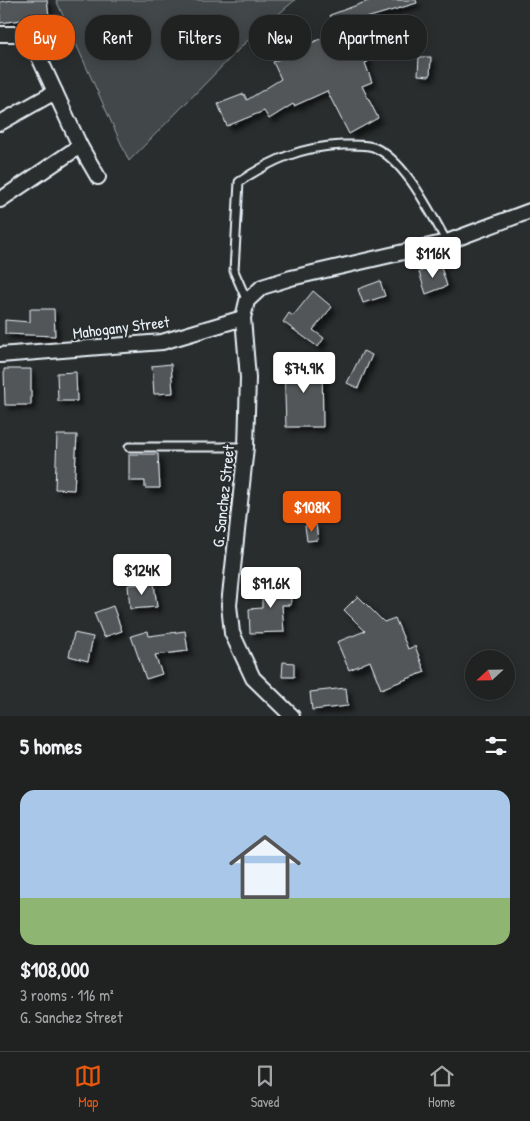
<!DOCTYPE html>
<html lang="en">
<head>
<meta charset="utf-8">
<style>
  :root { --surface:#202222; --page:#282a2a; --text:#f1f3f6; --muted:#a2a4a5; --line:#3d3f40; --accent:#ea580c }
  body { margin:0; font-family:"Patrick Hand",sans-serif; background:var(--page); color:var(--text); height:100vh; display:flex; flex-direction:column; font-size:19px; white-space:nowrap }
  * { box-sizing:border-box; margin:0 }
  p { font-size:16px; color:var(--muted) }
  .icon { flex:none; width:28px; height:28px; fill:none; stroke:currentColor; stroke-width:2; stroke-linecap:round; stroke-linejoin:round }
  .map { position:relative; height:716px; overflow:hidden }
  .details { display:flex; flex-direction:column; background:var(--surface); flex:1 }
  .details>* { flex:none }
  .top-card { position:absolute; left:15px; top:15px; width:500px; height:45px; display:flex; gap:10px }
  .needle { width:32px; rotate:248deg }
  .fabs { position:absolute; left:465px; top:650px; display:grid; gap:10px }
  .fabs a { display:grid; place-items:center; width:50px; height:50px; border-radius:50%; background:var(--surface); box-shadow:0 2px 12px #0003,0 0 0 1px var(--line); font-size:25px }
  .price { position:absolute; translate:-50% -42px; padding:0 11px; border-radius:5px; background:#fff; color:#222; font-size:16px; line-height:32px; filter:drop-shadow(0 1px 2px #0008) }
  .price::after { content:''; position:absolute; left:50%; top:30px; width:15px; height:11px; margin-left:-8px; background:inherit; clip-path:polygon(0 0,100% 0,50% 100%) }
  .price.on { background:var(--accent); color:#fff }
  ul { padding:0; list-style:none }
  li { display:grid; align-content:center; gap:10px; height:265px; padding:0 20px }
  li span { display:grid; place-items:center; height:155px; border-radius:15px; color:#555 }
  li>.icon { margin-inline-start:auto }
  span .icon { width:90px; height:90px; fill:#fffc; stroke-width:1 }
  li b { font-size:21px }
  h2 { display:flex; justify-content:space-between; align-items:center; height:60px; padding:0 20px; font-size:21px }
  .tag { padding:0 18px; border-radius:20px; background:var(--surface); box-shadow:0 2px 12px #0003,0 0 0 1px var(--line); font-size:18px; line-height:45px }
  .tag.on { background:var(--accent); color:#fff }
  .tab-bar { display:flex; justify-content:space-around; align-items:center; height:70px; border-top:1px solid var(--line); background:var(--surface); font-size:14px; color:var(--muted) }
  .tab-bar a { display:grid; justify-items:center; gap:2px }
  .tab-bar .on { color:var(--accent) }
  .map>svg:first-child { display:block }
  .green { fill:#424648; stroke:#959ca0 }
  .building { fill:#535759; stroke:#e8f1f8; filter:url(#shadow) }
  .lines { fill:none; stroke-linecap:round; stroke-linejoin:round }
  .lane-casing { stroke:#e8f1f8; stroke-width:11 }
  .street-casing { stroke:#e8f1f8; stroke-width:18 }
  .lane { stroke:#2a2d2e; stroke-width:7 }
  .street { stroke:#2a2d2e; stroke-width:14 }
  .labels { text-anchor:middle; stroke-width:4.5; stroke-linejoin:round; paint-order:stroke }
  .street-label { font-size:16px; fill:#e8f1f8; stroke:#2a2d2e }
</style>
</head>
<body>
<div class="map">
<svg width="530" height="716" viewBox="0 0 530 716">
  <defs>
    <filter id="shadow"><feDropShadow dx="4.5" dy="4.5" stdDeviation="2.5" flood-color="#0009"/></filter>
  </defs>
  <rect width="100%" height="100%" fill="#2a2d2e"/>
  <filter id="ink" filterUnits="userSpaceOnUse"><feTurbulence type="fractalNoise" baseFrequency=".02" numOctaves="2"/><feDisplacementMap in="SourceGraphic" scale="10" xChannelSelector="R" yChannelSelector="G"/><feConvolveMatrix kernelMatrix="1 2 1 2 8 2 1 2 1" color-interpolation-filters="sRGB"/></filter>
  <g filter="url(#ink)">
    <polygon class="green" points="56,0 295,0 246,42 129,161"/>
    <g class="building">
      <polygon points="13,0 47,0 49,16 0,23 0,2"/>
      <polygon points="371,0 416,0 417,3 363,19 367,28 356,32 368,62 365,63 372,82 362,86 378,118 349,134 327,91 294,106 293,104 269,119 264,111 227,126 218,104 244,94 247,100 281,79 273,62 336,31 330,15"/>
      <polygon points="419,57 431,57 430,76 418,75"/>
      <polygon points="440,264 447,286 426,294 419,272"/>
      <polygon points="380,281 385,296 363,303 358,289"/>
      <polygon points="313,291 332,307 313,330 324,338 318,347 283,322 289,313 293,316"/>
      <polygon points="30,309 54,309 55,336 5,334 5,320 30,322"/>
      <polygon points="363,351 372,355 358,388 347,383"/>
      <polygon points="322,361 323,427 286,427 284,362"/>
      <polygon points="171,364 173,393 154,394 152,366"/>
      <polygon points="4,369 31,369 31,405 5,405"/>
      <polygon points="76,372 77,401 58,401 57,373"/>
      <polygon points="57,435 77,435 74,490 55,489"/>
      <polygon points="129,454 158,454 160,488 145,488 145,481 129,481"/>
      <polygon points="316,524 318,540 307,541 305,526"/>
      <polygon points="154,583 157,607 130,609 128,585"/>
      <polygon points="262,584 290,584 291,605 282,605 284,632 250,633 249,609 262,608"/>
      <polygon points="358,596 384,622 395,618 408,649 415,646 425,672 381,689 370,661 349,670 337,642 365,631 344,610"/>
      <polygon points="113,606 122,631 104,637 94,613"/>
      <polygon points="148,631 149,636 185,631 188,651 155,655 162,674 146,679 131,636"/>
      <polygon points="74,633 93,637 88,661 69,656"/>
      <polygon points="283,662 294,663 294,677 282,677"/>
      <polygon points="346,688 348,706 312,710 310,692"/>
    </g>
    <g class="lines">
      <g class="lane-casing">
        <g id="lane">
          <path d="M247,301l-13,-30 5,-89c34,-23 62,-35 103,-37 10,0 21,-1 31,2 32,12 58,67 74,95"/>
          <polyline points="129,447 246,447"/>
        </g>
      </g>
      <g class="street-casing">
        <g id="street">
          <polyline points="0,34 26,34 32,42 80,146 98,177"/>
          <polyline points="0,123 55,92"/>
          <polyline points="0,200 80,146"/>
          <polyline points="0,355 162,342 243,318"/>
          <polyline points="292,716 253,678 232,633 229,605 246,447 248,378 243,318 247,301 262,287 291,278 447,242 530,211"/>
        </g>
      </g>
      <use href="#lane" class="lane"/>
      <use href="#street" class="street"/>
    </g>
  </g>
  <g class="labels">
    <g class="street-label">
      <text transform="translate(121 327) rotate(-7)" y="6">Mahogany Street</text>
      <text transform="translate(223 496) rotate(-84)" y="6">G. Sanchez Street</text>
    </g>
  </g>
</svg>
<div class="fabs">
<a><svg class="needle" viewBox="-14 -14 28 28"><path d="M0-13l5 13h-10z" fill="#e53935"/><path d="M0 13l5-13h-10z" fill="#a2a4a5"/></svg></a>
</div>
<b class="price" style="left:433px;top:279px">$116K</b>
<b class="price" style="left:304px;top:394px">$74.9K</b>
<b class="price on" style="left:312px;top:533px">$108K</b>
<b class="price" style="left:142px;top:596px">$124K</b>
<b class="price" style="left:271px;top:609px">$91.6K</b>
<div class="top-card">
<a class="tag on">Buy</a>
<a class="tag">Rent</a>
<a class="tag">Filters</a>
<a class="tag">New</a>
<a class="tag">Apartment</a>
</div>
</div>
<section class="details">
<h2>5 homes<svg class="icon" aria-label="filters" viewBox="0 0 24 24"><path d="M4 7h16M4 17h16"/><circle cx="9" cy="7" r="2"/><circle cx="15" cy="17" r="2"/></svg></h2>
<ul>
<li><span style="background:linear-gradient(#a9c7e8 70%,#8fb573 0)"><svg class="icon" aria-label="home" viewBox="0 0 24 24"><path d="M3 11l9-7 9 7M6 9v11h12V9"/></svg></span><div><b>$108,000</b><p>3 rooms · 116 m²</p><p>G. Sanchez Street</p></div></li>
</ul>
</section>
<nav class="tab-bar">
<a class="on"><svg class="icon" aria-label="map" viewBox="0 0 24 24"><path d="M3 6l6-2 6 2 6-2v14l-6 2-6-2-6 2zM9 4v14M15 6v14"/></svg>Map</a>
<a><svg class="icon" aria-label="saved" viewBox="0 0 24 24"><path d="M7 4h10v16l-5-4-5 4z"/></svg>Saved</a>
<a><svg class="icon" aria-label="home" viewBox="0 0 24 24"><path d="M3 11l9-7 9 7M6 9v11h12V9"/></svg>Home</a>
</nav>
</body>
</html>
